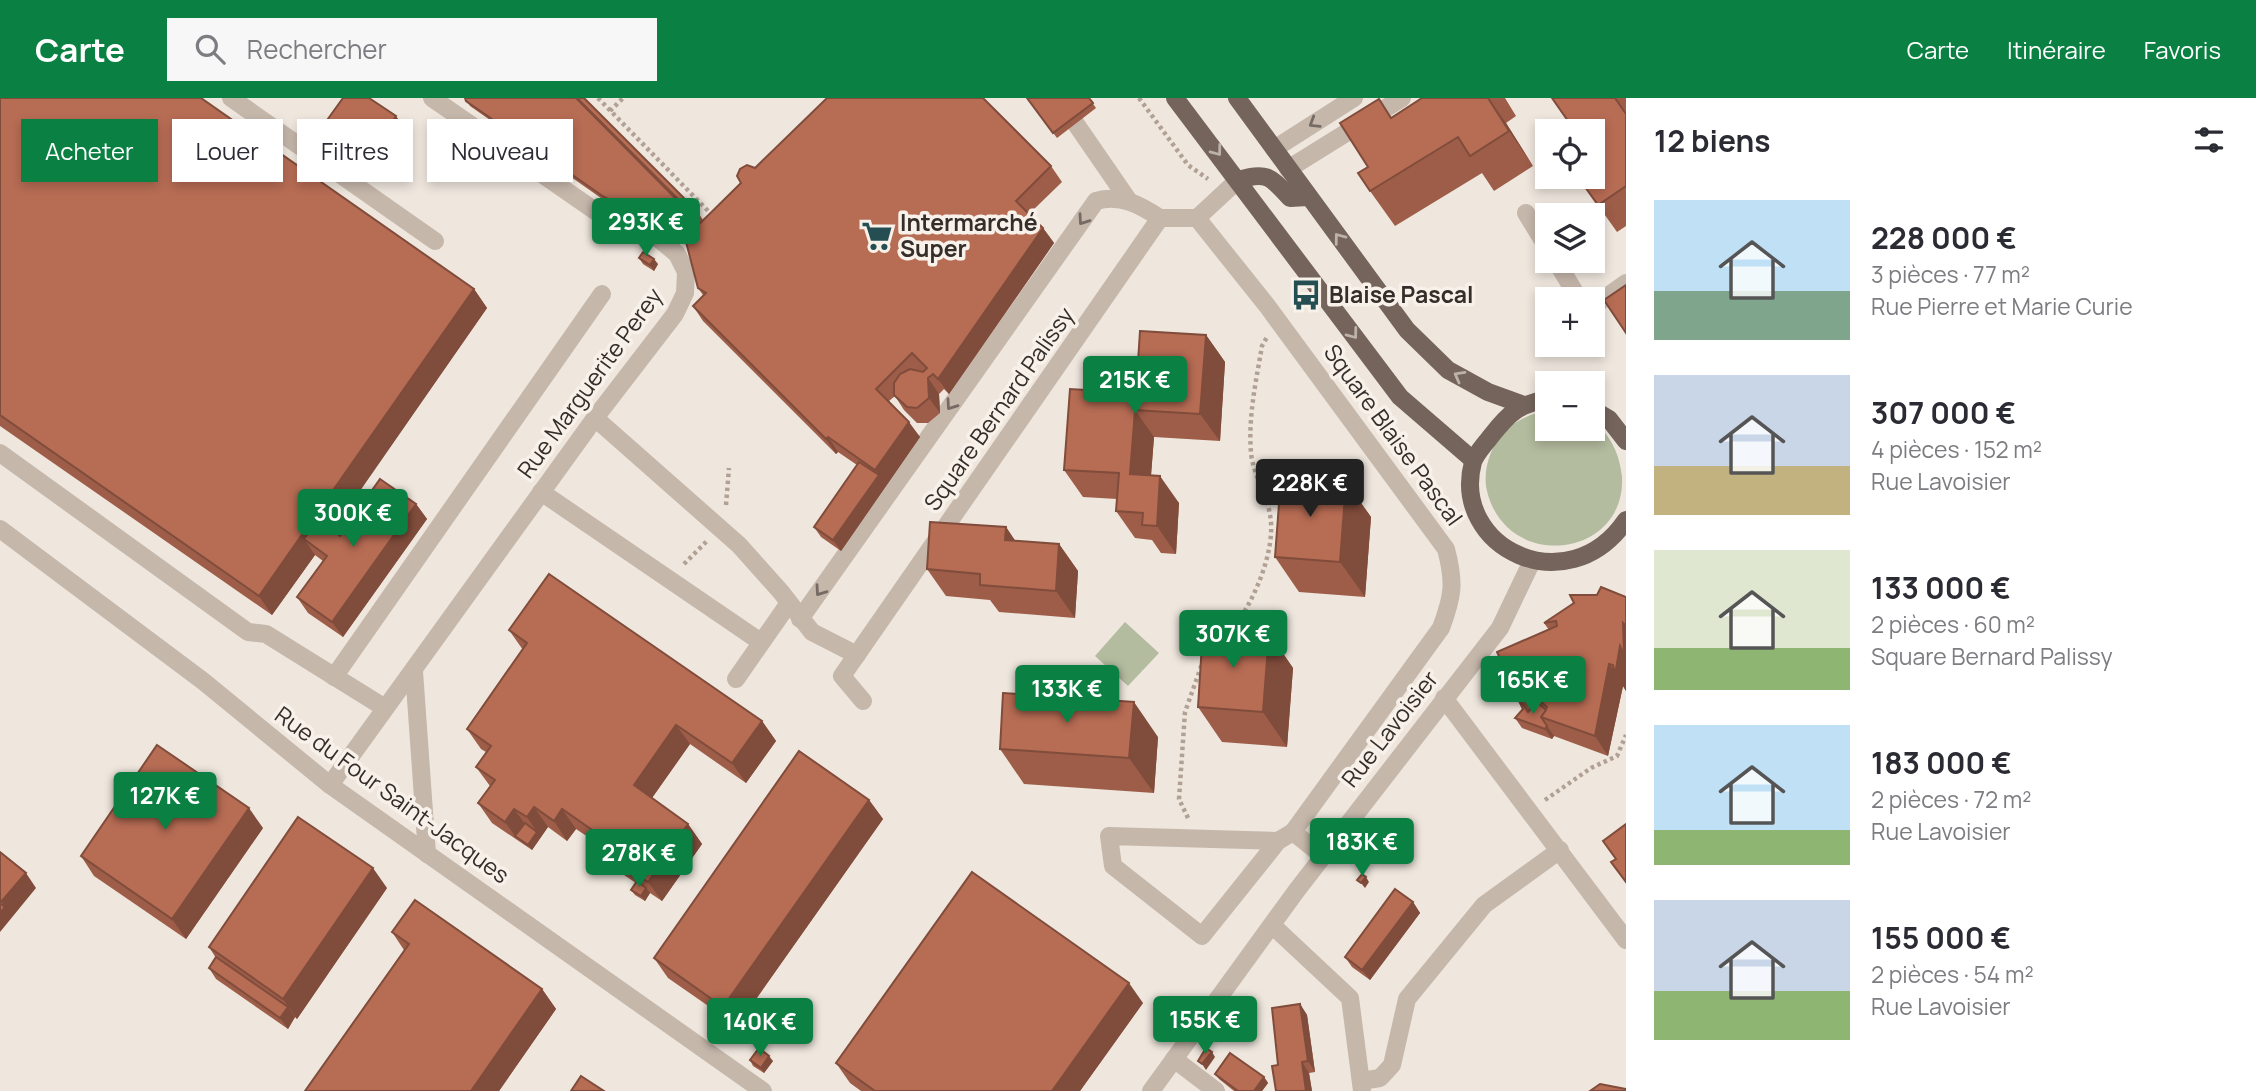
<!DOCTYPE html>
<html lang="fr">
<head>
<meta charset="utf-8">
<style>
  :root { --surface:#fff; --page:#f7f7f7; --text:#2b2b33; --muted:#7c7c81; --accent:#0b8043 }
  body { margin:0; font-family:Manrope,sans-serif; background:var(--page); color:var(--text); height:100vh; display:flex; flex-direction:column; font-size:26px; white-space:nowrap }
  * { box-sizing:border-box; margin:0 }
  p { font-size:23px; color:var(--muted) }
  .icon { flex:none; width:38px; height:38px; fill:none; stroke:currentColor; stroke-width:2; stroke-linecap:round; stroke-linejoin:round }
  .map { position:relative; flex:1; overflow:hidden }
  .drawer { display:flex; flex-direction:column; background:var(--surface); width:630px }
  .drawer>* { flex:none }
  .guide { position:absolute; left:21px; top:21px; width:665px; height:63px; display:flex; gap:14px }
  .tools { position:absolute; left:1535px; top:21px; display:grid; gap:14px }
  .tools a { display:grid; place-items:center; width:70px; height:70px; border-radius:0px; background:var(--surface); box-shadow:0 4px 10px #0003; font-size:35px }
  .price { position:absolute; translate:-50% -60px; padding:0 16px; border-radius:7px; background:var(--accent); color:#fff; font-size:23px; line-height:46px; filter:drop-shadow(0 2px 4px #0008) }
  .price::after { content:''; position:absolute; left:50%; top:42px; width:21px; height:16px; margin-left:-10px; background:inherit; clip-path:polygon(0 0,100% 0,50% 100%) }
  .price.current { background:#222; color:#fff }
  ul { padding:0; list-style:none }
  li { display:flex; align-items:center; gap:21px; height:175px; padding:0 28px }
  li span { display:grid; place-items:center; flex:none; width:196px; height:140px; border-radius:0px; color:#555 }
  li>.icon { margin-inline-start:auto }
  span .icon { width:84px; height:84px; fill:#fffc; stroke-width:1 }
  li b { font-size:30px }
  h2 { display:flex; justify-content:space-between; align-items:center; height:84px; padding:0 28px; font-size:30px }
  .pill { padding:0 24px; border-radius:0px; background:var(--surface); box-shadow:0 4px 10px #0003; font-size:24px; line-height:63px }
  .pill.current { background:var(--accent); color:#fff }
  header { display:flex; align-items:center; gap:42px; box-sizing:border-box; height:98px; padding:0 35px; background:var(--accent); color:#fff }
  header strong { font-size:33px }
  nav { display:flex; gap:38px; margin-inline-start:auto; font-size:24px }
  .search { width:490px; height:63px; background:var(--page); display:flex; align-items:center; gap:18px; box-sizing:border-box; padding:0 24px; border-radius:0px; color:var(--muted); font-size:26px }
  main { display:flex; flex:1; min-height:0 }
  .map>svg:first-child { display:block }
  .green { fill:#b3bc9f }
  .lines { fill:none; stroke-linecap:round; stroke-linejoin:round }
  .path { stroke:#b1a195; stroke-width:4.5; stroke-dasharray:3.5 3.5; stroke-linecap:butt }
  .minor { stroke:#c6b7ab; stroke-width:18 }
  .major { stroke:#74645c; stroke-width:18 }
  .wall { fill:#9d5d48 }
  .shaded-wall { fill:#804c3b }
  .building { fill:#b76c54; stroke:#804c3b; stroke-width:2 }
  .oneway { stroke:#766b64 }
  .oneway2 { stroke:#bcb2aa }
  .labels { text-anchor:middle; stroke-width:7; stroke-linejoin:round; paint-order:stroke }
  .poi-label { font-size:23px; font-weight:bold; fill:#342d29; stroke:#f7f1e9; text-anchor:start }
  .street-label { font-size:23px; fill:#342d29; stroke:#f7f1e9 }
</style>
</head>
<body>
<header>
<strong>Carte</strong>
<div class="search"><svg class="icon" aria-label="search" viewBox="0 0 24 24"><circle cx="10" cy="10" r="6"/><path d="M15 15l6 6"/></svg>Rechercher</div>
<nav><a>Carte</a><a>Itinéraire</a><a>Favoris</a></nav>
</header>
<main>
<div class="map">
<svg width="1626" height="993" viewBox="0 0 1626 993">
  <rect width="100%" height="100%" fill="#efe7de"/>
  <g class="green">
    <path d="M1547,313v18h45l1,-7c18,12 27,34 29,55 4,81 -115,96 -135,14 -4,-17 1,-37 11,-51 12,-17 29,-26 49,-29z"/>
    <polygon points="1125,524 1159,555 1128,588 1095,558"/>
  </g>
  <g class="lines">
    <g class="path">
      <polyline points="598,0 713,118"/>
      <polyline points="1139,0 1188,67 1208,81"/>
      <polyline points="610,13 623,0"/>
      <polyline points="726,407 729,370"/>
      <polyline points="684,466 707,443"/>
      <path d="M1228,536c24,-26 49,-84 42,-119 -3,-21 -17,-41 -19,-62 -3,-36 5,-72 11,-107l5,-9"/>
      <polyline points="1545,702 1591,670 1617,658 1626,637"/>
      <polyline points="1188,720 1179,701 1185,614 1203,563"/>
    </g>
    <g class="minor">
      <polyline points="231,0 435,143"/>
      <polyline points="1058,0 1129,103"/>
      <polyline points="1274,51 1354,0"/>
      <polyline points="1288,71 1402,0"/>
      <polyline points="1526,115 1547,149"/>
      <path d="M1197,120l71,89 178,242c9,34 7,47 -5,79l-148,204 30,24"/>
      <polyline points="1556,163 1579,201"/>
      <polyline points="1592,209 1626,185"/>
      <polyline points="595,320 739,447 781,494 812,534 857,557"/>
      <polyline points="0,355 248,534 266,536 385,610"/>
      <polyline points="541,394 761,544"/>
      <polyline points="0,431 203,583 330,687 763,993"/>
      <path d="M800,521l296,-418c25,-7 44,4 64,17"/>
      <polyline points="414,573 427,756"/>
      <polyline points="334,579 602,196"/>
      <polyline points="736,581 789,505"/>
      <polyline points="1444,600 1626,842"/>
      <polyline points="863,603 842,578 1160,120 1197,120 1238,82"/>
      <polyline points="330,687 595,320 675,216 685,195 686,174 677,156 659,141 604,119 432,0"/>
      <polyline points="1278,743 1202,838 1113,768 1109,738 1278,743 1293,734"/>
      <polyline points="1272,827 1350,900 1362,993"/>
      <polyline points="1174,961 1216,993"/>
      <polyline points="1361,983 1380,980 1392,967 1407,901 1484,807 1560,752"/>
      <polyline points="1151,993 1297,792 1500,530 1532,463"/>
    </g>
    <g class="major">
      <polyline points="1175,0 1400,299 1473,362"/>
      <polyline points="1237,0 1407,232 1448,272 1488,294 1521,306"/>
      <path d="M1238,82c29,-9 33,-3 52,18l18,-1"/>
      <path d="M1547,301c-29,6 -37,13 -56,37 -5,7 -15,17 -18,26 -23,86 95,143 153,58"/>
      <polyline points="1592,311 1609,321 1626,343"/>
    </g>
  </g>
  <g class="wall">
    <polygon points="0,0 474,191 487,210 332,432 340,438 416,406 427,421 343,539 308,515 297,499 323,463 315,457 272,517 0,328"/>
    <polygon points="465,0 584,0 697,113 703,122 755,70 1051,68 1062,84 1029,116 1043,130 1054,145 949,296 944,291 939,296 940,315 928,325 917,325 904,312 895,298 889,303 920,339 841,453 821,439 814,429 857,367 838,354 836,356 703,223 693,208 703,197 698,190 695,131 691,128 682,138 608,105 470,8"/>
    <polygon points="1027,0 1089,0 1096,10 1057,40"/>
    <polygon points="1422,0 1505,0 1516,18 1506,25 1533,68 1494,93 1482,75 1395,128 1370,93 1368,69"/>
    <polygon points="1552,0 1626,0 1626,128 1617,134 1578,79 1592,79 1592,33"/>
    <polygon points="396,18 403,29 377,66 333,36 325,25"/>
    <polygon points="639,160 658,166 654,173 643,166"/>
    <polygon points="1206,237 1225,264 1220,343 1154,339 1151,377 1179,405 1176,456 1161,455 1152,442 1135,440 1116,413 1117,401 1083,399 1064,372 1136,295"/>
    <polygon points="1346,384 1371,419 1365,499 1299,494 1275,459"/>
    <polygon points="1006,429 1015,443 1059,446 1078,473 1075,520 999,514 990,502 946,498 927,471"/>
    <polygon points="1626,499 1626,593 1623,588 1608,658 1554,638 1552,641 1522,630 1515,620 1523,611 1520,602 1549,532 1544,525"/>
    <polygon points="509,532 762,623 776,643 746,685 690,646 652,700 688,726 702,746 662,803 650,795 645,803 635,797 631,792 636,785 606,765 592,745 594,743 576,731 567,743 548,729 532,752 492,725 478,705 490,688 476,669 486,654 481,651 467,631 523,552"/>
    <polygon points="1269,535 1293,570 1287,649 1222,644 1198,609"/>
    <polygon points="1158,639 1154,695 1024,686 1000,651"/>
    <polygon points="869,702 883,721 737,928 668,880 654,860"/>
    <polygon points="263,730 186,841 94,778 81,758"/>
    <polygon points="387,790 297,921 295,919 288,931 216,881 209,870 216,860 209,849"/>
    <polygon points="1413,804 1420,815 1370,882 1352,869 1345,859"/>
    <polygon points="392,834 542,891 556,911 499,993 305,993 404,852"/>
    <polygon points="1143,905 1080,993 861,993 850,985 836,965"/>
    <polygon points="1300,906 1307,917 1315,974 1309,975 1312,993 1276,993 1278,967"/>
    <polygon points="750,962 773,963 764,975 753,968"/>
    <polygon points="1215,976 1264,979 1268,985 1262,993 1234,993 1219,981"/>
  </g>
  <g class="shaded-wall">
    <polygon points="1488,0 1506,25 1533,68 1509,33"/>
    <polygon points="396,18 403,29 377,66 369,56"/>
    <polygon points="1043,130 1054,145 949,296 938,281"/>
    <polygon points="654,161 658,166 654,173 650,167"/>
    <polygon points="474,191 487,210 319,452 304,441 315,457 272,517 259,498"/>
    <polygon points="1206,237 1225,264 1220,343 1200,316"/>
    <polygon points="928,280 939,296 940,315 929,300"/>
    <polygon points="1135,312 1154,339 1149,403 1130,376"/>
    <polygon points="909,324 920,339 841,453 833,442 879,377 875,372"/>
    <polygon points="828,339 838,354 836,356 826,341"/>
    <polygon points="1160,378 1179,405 1176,456 1157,428"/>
    <polygon points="1346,384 1371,419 1365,499 1340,464"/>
    <polygon points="416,406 427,421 343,539 332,524"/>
    <polygon points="1006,429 1025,457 1005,442"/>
    <polygon points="1059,446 1078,473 1075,520 1056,493"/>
    <polygon points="1623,525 1626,529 1626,593 1623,588 1608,658 1595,638 1609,566 1616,575"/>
    <polygon points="1269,535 1293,570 1287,649 1263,614"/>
    <polygon points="1134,604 1158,639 1154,695 1129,660"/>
    <polygon points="762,623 776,643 746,685 732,665"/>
    <polygon points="676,627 690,646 647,707 634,687"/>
    <polygon points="1547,628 1554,638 1552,641 1545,631"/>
    <polygon points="869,702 883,721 737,928 723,909"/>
    <polygon points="534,709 548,729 532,752 528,747 537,734 527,719"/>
    <polygon points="249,710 263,730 186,841 172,821"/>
    <polygon points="514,711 528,730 515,738 505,724"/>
    <polygon points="562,711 576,731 567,743 554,723"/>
    <polygon points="688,726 702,746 662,803 648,784"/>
    <polygon points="373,770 387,790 297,921 283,901"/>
    <polygon points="26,775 36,790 0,834 0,815 5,809 1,804"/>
    <polygon points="1366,779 1369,784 1365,790 1361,785"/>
    <polygon points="646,790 650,795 645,803 641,798"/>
    <polygon points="1413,804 1420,815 1370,882 1362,872"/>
    <polygon points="1129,885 1143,905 1080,993 1052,993"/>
    <polygon points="542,891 556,911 499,993 471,993"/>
    <polygon points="1300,906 1307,917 1315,974 1308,963"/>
    <polygon points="288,909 295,919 288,931 280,920"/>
    <polygon points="1212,954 1215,959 1206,972 1202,966"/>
    <polygon points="769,958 773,963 764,975 761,970"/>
    <polygon points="1302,964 1309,975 1312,993 1306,993"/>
    <polygon points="1264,979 1268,985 1262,993 1254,993"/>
  </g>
  <g class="building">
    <polygon points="0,0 201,0 474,191 259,498 0,317"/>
    <polygon points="343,0 369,0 396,18 369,56 325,25"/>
    <polygon points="465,0 576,0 688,113 684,117 688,122 678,133 604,99 466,3"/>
    <polygon points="577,0 584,0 697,113 689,122 684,117 689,112"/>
    <polygon points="827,0 983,0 1051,68 1016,103 1043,130 938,281 933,276 928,280 929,300 917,310 907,309 894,297 894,285 900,276 910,271 923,274 927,270 912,255 876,291 909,324 875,372 828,339 826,341 693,208 706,195 698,190 685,140 741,85 737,78 740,71 747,67 755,70"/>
    <polygon points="1027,0 1089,0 1093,5 1053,35"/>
    <polygon points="1422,0 1488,0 1509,33 1470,58 1458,39 1370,93 1358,75 1368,69 1340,25 1379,1 1391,20"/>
    <polygon points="1552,0 1615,0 1626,16 1626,88 1598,107 1578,79 1592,79 1592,33 1575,33"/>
    <polygon points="643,154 654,161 650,167 639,160"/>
    <polygon points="1626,187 1626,235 1604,202"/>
    <polygon points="1140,233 1206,237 1200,316 1135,312 1130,376 1160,378 1157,428 1142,427 1143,415 1116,413 1119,375 1064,372 1070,291 1136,295"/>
    <polygon points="859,364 879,377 833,442 814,429"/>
    <polygon points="1281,379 1346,384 1340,464 1275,459"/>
    <polygon points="380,381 416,406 332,524 297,499 327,458 304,441 318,422 340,438"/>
    <polygon points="930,424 1006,429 1005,442 1059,446 1056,493 980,487 980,476 927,471"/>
    <polygon points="549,476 762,623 732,665 676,627 634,687 688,726 648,784 592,745 598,736 562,711 554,723 534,709 527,719 514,711 505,724 478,705 495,682 476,669 491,648 467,631 527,545 509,532"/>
    <polygon points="1601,489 1626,499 1626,528 1623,525 1624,556 1620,548 1615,577 1613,567 1609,566 1595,638 1541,619 1547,609 1531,595 1521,604 1497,554 1557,528 1556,523 1544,525 1574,505 1570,497 1597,497"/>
    <polygon points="1203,530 1269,535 1263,614 1198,609"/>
    <polygon points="1003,595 1134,604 1129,660 1000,651"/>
    <polygon points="1520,602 1528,614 1537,604 1546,612 1541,619 1547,628 1545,631 1515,620 1523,611 1519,603"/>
    <polygon points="157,647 249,710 172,821 81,758"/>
    <polygon points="799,653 869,702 723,909 654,860"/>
    <polygon points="298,719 373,770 283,901 209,849"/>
    <polygon points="525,725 537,734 528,747 515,738"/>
    <polygon points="1626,726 1626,784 1611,764 1616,761 1603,743"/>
    <polygon points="0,754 26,775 1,804 0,803"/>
    <polygon points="972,774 1129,885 1052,993 875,993 836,965"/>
    <polygon points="1362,776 1366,779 1361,785 1357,782"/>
    <polygon points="637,783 646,790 641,798 631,792"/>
    <polygon points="1395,791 1413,804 1362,872 1345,859"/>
    <polygon points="415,802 542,891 471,993 305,993 409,846 392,834"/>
    <polygon points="0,805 5,809 0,815"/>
    <polygon points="216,859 288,909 280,920 209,870"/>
    <polygon points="1300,906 1308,963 1302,964 1306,993 1276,993 1272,968 1278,967 1272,910"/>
    <polygon points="759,950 769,958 761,970 750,962"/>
    <polygon points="1206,950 1212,954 1202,966 1198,963"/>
    <polygon points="1230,955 1264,979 1254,993 1238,993 1215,976"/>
    <polygon points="581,978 604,993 571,993"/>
    <polygon points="1600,986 1626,991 1626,993 1590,993"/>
  </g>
  <defs><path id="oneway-chevron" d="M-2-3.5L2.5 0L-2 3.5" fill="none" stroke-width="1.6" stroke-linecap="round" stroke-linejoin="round" transform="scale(1.75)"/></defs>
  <g class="oneway">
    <use href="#oneway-chevron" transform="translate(1314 25) rotate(148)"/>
    <use href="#oneway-chevron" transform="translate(1083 122) rotate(125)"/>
    <use href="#oneway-chevron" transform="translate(951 307) rotate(125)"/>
    <use href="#oneway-chevron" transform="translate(820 493) rotate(125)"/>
  </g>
  <g class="oneway2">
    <use href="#oneway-chevron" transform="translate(1217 53) rotate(53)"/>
    <use href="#oneway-chevron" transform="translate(1339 140) rotate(-127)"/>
    <use href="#oneway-chevron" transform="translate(1353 236) rotate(53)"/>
    <use href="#oneway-chevron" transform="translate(1459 278) rotate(-151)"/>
  </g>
  <defs>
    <g id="supermarket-bare" transform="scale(2.415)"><path d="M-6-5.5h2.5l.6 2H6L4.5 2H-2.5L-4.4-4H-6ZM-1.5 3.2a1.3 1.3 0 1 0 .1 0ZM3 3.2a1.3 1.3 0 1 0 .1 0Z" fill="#244e51" stroke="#f7f1e9" stroke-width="2.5" paint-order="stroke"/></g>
    <g id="bus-bare" transform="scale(2.415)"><path d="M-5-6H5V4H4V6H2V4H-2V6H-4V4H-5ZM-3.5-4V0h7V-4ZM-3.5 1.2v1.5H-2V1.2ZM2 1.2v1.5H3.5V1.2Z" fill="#244e51" stroke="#f7f1e9" stroke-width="2.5" paint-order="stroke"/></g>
  </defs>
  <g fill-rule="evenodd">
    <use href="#supermarket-bare" x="877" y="138"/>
    <use href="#bus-bare" x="1306" y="197"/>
  </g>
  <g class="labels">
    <g class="poi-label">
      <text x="900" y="133">Intermarché<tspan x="900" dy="26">Super</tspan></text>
      <text x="1329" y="205">Blaise Pascal</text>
    </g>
    <g class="street-label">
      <text transform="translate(590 285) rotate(-54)" y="8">Rue Marguerite Perey</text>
      <text transform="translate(999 311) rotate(-55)" y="8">Square Bernard Palissy</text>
      <text transform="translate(1393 337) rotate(54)" y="8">Square Blaise Pascal</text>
      <text transform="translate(1390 631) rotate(-52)" y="8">Rue Lavoisier</text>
      <text transform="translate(392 697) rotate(36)" y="8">Rue du Four Saint-Jacques</text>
    </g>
  </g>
</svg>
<div class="tools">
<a><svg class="icon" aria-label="locate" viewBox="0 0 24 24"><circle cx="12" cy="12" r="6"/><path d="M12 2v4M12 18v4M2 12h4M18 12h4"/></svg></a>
<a><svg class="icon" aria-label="layers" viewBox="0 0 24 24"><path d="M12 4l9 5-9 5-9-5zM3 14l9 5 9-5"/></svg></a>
<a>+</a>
<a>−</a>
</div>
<b class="price" style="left:646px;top:160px">293K €</b>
<b class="price" style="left:1135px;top:318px">215K €</b>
<b class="price current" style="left:1310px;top:421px">228K €</b>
<b class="price" style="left:353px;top:451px">300K €</b>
<b class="price" style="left:1233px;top:572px">307K €</b>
<b class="price" style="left:1533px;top:618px">165K €</b>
<b class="price" style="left:1067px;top:627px">133K €</b>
<b class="price" style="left:165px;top:734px">127K €</b>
<b class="price" style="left:1362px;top:780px">183K €</b>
<b class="price" style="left:639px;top:791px">278K €</b>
<b class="price" style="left:1205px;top:958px">155K €</b>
<b class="price" style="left:760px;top:960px">140K €</b>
<div class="guide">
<a class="pill current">Acheter</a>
<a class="pill">Louer</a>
<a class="pill">Filtres</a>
<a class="pill">Nouveau</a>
</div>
</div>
<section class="drawer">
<h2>12 biens<svg class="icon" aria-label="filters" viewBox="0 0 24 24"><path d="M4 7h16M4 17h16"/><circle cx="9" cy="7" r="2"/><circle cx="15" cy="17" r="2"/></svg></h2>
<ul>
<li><span style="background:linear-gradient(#bfe0f5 65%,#7fa58c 0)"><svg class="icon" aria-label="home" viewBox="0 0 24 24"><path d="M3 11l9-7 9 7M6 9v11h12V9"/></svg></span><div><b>228 000 €</b><p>3 pièces · 77 m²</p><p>Rue Pierre et Marie Curie</p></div></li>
<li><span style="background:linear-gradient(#c9d6e8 65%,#c2b280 0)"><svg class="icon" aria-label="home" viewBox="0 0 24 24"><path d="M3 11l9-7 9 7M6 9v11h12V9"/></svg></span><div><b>307 000 €</b><p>4 pièces · 152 m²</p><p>Rue Lavoisier</p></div></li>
<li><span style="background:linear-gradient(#dfe7d0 70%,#8fb573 0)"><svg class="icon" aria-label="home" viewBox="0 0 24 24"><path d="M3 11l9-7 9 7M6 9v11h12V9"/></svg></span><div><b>133 000 €</b><p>2 pièces · 60 m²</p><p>Square Bernard Palissy</p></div></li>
<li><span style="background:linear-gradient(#bfe0f5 75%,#8fb573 0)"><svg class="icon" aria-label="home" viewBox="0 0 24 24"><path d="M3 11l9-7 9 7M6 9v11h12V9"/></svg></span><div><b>183 000 €</b><p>2 pièces · 72 m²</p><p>Rue Lavoisier</p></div></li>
<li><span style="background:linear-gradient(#c9d6e8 65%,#8fb573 0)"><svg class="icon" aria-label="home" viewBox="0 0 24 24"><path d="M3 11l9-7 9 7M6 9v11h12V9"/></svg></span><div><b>155 000 €</b><p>2 pièces · 54 m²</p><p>Rue Lavoisier</p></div></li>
</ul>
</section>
</main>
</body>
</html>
